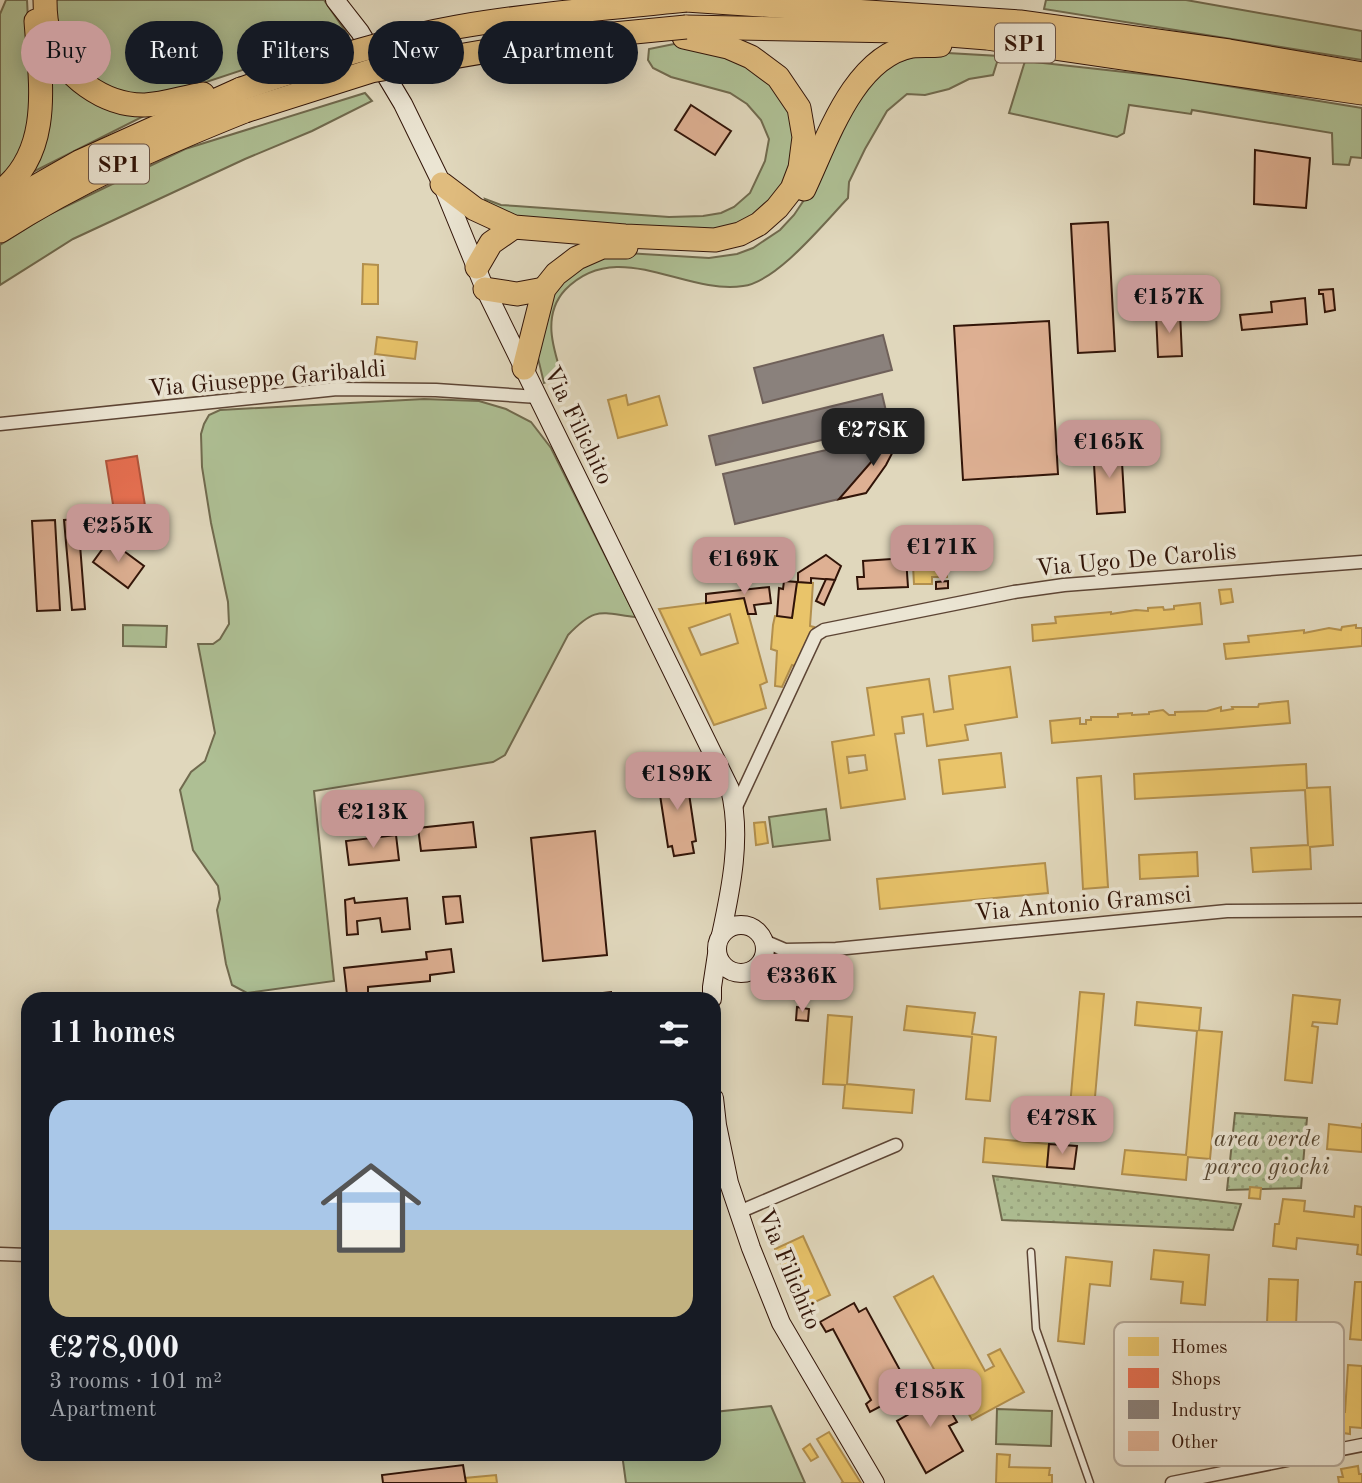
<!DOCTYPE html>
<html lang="en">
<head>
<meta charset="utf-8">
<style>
  :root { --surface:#171b24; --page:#20242c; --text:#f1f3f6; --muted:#9ea1a6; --line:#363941; --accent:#c59692 }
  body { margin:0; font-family:"Old Standard TT",serif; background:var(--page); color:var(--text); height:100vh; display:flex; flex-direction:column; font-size:26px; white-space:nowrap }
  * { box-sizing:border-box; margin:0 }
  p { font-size:23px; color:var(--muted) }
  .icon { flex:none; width:38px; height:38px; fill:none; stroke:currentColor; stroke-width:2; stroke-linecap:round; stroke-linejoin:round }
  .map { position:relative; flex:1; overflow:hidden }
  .panel { position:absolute; left:21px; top:992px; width:700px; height:469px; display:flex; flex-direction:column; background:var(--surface); border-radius:21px; box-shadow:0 4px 18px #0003 }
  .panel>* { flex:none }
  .banner { position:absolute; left:21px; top:21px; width:700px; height:63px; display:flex; gap:14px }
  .price { position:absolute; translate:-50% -60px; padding:0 16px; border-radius:14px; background:var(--accent); color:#111; font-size:23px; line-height:46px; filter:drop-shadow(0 2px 4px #0008) }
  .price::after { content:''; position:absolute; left:50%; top:42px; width:21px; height:16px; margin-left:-10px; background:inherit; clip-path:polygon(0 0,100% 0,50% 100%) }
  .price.on { background:#222; color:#fff }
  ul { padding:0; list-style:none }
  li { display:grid; align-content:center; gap:14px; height:371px; padding:0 28px }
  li+li { border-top:2px solid var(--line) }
  li span { display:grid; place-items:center; height:217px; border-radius:21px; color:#555 }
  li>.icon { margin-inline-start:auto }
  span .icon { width:126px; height:126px; fill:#fffc; stroke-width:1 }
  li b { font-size:30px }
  h2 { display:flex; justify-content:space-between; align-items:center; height:84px; padding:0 28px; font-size:30px }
  .pill { padding:0 24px; border-radius:32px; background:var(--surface); box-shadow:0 4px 18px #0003; font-size:24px; line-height:63px }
  .pill.on { background:var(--accent); color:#111 }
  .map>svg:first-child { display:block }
  .grass { fill:#aebf94; stroke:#706a4e; stroke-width:2 }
  .park { fill:url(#park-dots); stroke:#706a4e; stroke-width:2 }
  .homes { fill:#e9c46a; stroke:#b28f4d; stroke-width:2; fill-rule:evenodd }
  .shops { fill:#e76f51; stroke:#b0543b; stroke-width:2 }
  .industry { fill:#8a817c; stroke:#6f6059; stroke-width:2 }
  .building { fill:#deb093; stroke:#311408; stroke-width:2 }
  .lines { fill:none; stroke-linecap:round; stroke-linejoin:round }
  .lane-casing { stroke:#5d4535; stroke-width:9 }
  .street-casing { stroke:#5d4535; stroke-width:15 }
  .secondary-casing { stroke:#311408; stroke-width:20 }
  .highway-casing { stroke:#311408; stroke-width:25 }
  .lane { stroke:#ebe5d3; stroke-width:6 }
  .street { stroke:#ebe5d3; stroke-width:12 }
  .secondary { stroke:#ebe5d3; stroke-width:18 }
  .highway { stroke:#e0bc7e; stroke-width:23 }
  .highway-bridge-casing { stroke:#311408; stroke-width:25; stroke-linecap:butt }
  .highway-bridge { stroke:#e0bc7e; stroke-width:23 }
  .labels { text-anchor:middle; stroke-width:7; stroke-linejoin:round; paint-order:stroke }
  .shield { fill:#ebe5d3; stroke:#695345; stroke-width:2 }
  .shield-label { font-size:23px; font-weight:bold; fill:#311408 }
  .street-label { font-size:24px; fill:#311408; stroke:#ebe5d3 }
  .park-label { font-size:24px; font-style:italic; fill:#564732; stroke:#ebe5d3 }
  .key { fill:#ebe5d3; stroke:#b3a696; stroke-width:2 }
  .key-label { font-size:19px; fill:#311408 }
</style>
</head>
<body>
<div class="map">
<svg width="1362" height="1483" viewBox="0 0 1362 1483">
  <defs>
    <pattern id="park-dots" width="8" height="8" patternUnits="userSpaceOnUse" patternTransform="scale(1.75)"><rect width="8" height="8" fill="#aebf94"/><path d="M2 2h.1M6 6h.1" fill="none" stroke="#96a37e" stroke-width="1.8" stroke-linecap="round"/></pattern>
  </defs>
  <rect width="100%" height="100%" fill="#e0d7bc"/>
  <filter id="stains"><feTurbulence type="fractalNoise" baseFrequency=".00286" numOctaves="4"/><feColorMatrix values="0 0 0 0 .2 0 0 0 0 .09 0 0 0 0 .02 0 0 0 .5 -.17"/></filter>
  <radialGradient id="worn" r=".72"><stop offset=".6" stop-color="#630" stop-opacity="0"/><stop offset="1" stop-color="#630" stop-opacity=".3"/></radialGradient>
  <g class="grass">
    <polygon points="6,0 27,0 33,121 12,168 0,179 0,14"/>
    <polygon points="51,0 324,0 348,35 164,96 127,95 100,86 60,46"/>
    <polygon points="1046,0 1186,0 1362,31 1362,60 1044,9"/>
    <polygon points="674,44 701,44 764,75 788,106 796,147 785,187 757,218 712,235 516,220 486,202 485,199 501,205 516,206 669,217 703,216 721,213 734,207 750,193 765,161 769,139 761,120 747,104 730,93 671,77 653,68 648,60 649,49"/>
    <path d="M930,52l69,4 -6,19 -24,4 -20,10 -24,6 -18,-1 -20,17 -22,38 -16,33 -1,16c-23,24 -71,84 -105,88 -60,9 -126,-50 -178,4 -23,25 -12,58 -3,86l-18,7 -8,-33 10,-51 40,-39 40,-7 83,5 28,-4 16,-6 27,-18 14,-15 16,-24 52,-100 31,-28z"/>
    <polygon points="45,54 148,114 29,174"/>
    <polygon points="1025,61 1179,78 1362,108 1362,158 1351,157 1349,165 1333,164 1332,133 1192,110 1191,114 1129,105 1124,133 1117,137 1009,113"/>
    <polygon points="365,93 372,101 312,131 245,159 73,239 0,285 0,245 48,215 185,149"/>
    <path d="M424,399l55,2 27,8 25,13 20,26 85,169c-36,-4 -40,-11 -68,18l-63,120 -12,7 -179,29 20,190 -87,12 -15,-8 -6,-21 -9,-54 3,-11 -2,-13 -25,-36 -13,-60 11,-18 14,-11 10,-28 -17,-89h15l7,-5 9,-15 -1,-22 -17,-79 -9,-56 -1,-33 3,-10 5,-9 11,-5z"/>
    <polygon points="123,625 167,626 166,647 123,646"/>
    <polygon points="826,809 830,840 773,847 769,817"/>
    <polygon points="771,1406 805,1483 626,1483 622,1454 714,1454 714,1412"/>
    <polygon points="997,1409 1052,1411 1051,1446 996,1444"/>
  </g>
  <g class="park">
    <polygon points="1235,1113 1307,1118 1301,1188 1227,1190"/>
    <polygon points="993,1176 1241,1204 1233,1230 1002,1220"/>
  </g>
  <g class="homes">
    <polygon points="363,264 378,265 378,304 362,304"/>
    <polygon points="377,337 417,342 415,359 375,354"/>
    <polygon points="626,395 628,405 659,396 667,425 618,438 608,400"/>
    <polygon points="952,526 953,541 926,542 926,553 946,552 947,577 932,577 932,584 914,584 911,528"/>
    <polygon points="797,582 813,583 810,626 814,627 795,666 792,665 782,687 775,686 777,651 771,649 773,625 775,616 792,618"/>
    <polygon points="1231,589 1233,602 1221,604 1219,590"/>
    <path d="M744,598l23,84 -7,3 6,23 -52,17 -55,-116zM730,614l8,29 -37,12 -12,-27z"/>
    <polygon points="1200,603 1202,624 1033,641 1032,625 1056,623 1055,617 1111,612 1111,614 1136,610 1148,611 1148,608 1163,607 1164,610 1174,609 1174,606"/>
    <polygon points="1356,625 1356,628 1362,628 1362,646 1226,659 1224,644 1249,642 1248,636 1304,630 1304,633 1329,628 1341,630 1342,627"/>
    <path d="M1010,667l7,50 -52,8 3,15 -41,6 -4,-32 -21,3 2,16 -9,1 10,65 -64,9 -9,-66 42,-7 -7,-47 62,-9 5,33 19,-3 -4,-33zM865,755l2,15 -18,3 -2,-16z"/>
    <polygon points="1288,701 1290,723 1052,743 1050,721 1080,718 1080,724 1086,724 1086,720 1091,720 1091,717 1118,717 1118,714 1132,713 1132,715 1149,714 1149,712 1163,710 1169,715 1175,715 1175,712 1207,711 1221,707 1221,711 1233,709 1232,707 1258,707 1259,704"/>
    <polygon points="1001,753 1005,787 943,794 939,760"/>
    <polygon points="1306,764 1307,788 1330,787 1333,845 1310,847 1311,869 1253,872 1251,848 1308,845 1305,790 1135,799 1134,774"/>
    <polygon points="1101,776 1108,887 1083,889 1077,778"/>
    <polygon points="765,822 768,843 756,845 754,823"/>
    <polygon points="1197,852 1198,876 1140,879 1139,855"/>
    <polygon points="1045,863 1048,893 880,909 877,879"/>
    <polygon points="1080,992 1104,994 1093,1120 1069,1118"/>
    <polygon points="1293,995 1340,1000 1337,1024 1313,1022 1312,1026 1318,1027 1312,1083 1285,1080"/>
    <polygon points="1137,1002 1201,1008 1199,1030 1222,1032 1210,1159 1188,1157 1186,1180 1122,1174 1125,1150 1186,1155 1197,1031 1135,1025"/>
    <polygon points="907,1006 975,1013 972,1034 996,1037 990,1101 966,1099 972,1037 904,1030"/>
    <polygon points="828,1015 852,1017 847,1084 914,1090 912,1113 843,1108 845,1085 823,1084"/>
    <polygon points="1362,1123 1362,1152 1327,1149 1329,1124 1362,1128"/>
    <polygon points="985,1138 1049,1144 1047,1167 983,1162"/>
    <polygon points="1250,1187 1261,1188 1260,1199 1249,1198"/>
    <polygon points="1283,1199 1305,1201 1304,1211 1354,1217 1355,1206 1362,1207 1362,1255 1357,1254 1358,1245 1297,1238 1296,1249 1273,1246 1275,1224 1279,1224"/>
    <polygon points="803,1236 830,1295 800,1309 775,1249"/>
    <polygon points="1154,1250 1209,1255 1205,1305 1181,1303 1183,1282 1151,1279"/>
    <polygon points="1066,1257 1112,1262 1110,1286 1090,1284 1084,1344 1058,1341"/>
    <polygon points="933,1276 985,1371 994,1366 988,1355 1000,1349 1024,1392 972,1420 954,1387 946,1391 894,1297"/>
    <polygon points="1269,1279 1298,1280 1296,1325 1267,1323"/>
    <polygon points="1355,1282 1362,1282 1362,1340 1350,1339"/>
    <polygon points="1348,1365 1362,1366 1362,1428 1350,1427 1350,1434 1343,1433 1343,1438 1319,1437 1319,1429 1314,1429 1315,1411 1345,1412"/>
    <polygon points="829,1432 861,1483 841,1483 843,1482 817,1439"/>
    <polygon points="810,1444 818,1457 811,1461 803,1449"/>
    <polygon points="997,1454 1010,1455 1009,1467 1050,1468 1049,1475 1052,1475 1052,1483 996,1483"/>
    <polygon points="1358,1466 1359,1474 1362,1474 1362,1483 1339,1483 1338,1477 1343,1477 1341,1469"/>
    <polygon points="496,1475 497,1483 466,1483 465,1478"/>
  </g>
  <polygon class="shops" points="137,456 147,518 116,523 106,461"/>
  <g class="industry">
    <polygon points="883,335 892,370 763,403 754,368"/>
    <polygon points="882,394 889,424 716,465 709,436"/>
    <polygon points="886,436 873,460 839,499 735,524 723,474"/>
  </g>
  <g class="building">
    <polygon points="691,105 731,131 715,155 675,130"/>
    <polygon points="1255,150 1310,158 1306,208 1254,204"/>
    <polygon points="1108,222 1115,351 1078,353 1071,224"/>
    <polygon points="1333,289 1335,310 1325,312 1323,294 1319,294 1319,290"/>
    <polygon points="1305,298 1307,324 1242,330 1240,315 1272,312 1271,302"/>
    <polygon points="1180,312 1182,356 1158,357 1156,314"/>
    <polygon points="1049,321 1058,474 963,480 954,326"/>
    <polygon points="886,436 901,436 886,465 866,493 839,499 873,460"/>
    <polygon points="1121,446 1125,512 1097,514 1093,448"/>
    <polygon points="78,519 85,609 72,610 64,520"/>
    <polygon points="55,520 60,610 37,611 32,521"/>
    <polygon points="952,526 963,526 964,557 954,557"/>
    <polygon points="109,540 144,566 128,588 93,562"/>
    <polygon points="826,555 841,566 835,580 811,578 811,583 798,582 798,573"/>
    <polygon points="906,558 908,587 858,589 857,577 864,577 863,561"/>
    <polygon points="826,579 835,580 824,605 816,601"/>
    <polygon points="784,581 797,582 792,618 777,616 779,588 783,589"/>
    <polygon points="948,581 948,588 936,589 936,582"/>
    <polygon points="769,587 771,603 754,605 756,614 748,614 744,598 706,603 706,594"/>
    <polygon points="681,769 682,781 687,780 696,841 692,842 694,853 674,856 672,846 668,847 658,782 662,782 660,772"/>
    <polygon points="473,822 476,847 421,851 418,828"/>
    <polygon points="595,831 607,955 543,961 531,838"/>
    <polygon points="396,835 399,860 349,865 346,841"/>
    <polygon points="460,896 463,922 446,924 443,897"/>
    <polygon points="354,898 355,903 407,898 410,929 382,932 380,918 357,921 358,934 347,935 345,900"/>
    <polygon points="451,949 454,972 430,975 430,981 368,987 368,993 347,995 344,968 427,959 426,952"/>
    <polygon points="779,980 780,991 755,993 754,982"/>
    <polygon points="611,992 611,999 566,999 566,997"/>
    <polygon points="797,1007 809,1009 808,1021 796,1020"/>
    <polygon points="1049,1144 1077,1146 1074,1169 1047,1167"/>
    <polygon points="854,1303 859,1312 866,1308 906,1381 899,1385 904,1394 870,1412 866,1404 871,1400 833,1329 826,1332 820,1322"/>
    <polygon points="935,1384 957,1422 949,1426 963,1451 926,1473 897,1421 911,1413 904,1401"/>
    <polygon points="463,1465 466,1483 383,1483 382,1475"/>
  </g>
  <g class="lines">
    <g class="lane-casing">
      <polyline id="lane" points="1031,1252 1036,1329 1090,1483"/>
    </g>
    <g class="street-casing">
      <g id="street">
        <polyline points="0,424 337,389 436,390 538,397"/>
        <polyline points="735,809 816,635 824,630 1014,592 1064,585 1362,562"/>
        <polyline points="764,941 785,950 836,949 1227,911 1362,910"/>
        <polyline points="757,966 796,954"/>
        <polyline points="739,1212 896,1145"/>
        <polyline points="0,1254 28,1255"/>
        <polyline points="1172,1483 1362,1445"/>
      </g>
    </g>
    <g class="secondary-casing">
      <g id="secondary">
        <path d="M335,0l25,32 43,72 39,80 43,105 245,500c12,47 1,100 -9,146"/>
        <circle cx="741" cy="949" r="24"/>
        <polyline points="712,999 712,987 717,954"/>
        <polyline points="714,1098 717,1125 729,1183 751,1248 781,1323 875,1483"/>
      </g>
    </g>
    <g class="highway-casing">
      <g id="highway">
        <path d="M45,0c0,13 1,25 5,37 12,39 55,69 95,68 20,-1 39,-8 58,-11"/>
        <polyline points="686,0 1020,22 1229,51 1362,74"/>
        <polyline points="686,27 899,31 987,38 1362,93"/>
        <polyline points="442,184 475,209 514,227 625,236 715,240 740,234 759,224 777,208 792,189 800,168 804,137 799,108 778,77 751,57 728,47 684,37"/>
        <path d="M804,189c23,-48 49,-132 108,-143 9,-1 19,0 28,-1"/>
        <path d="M0,192c54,-41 40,-112 36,-171"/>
        <polyline points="0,207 79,162 241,89"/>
        <path d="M0,231c78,-50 160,-86 245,-120"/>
        <polyline points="477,267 491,243 514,227"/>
        <polyline points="485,289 517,294 544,289"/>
        <polyline points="524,368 544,289 556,274 577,258 602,247 626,247"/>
      </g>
    </g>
    <use href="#lane" class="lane"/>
    <use href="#street" class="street"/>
    <use href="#secondary" class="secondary"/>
    <use href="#highway" class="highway"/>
    <g class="highway-bridge-casing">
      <g id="highway-bridge">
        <path d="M241,89c71,-24 142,-49 216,-62 76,-13 152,-19 229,-27"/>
        <polyline points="245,111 371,71 552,40 686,27"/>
      </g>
    </g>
    <use href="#highway-bridge" class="highway-bridge"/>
  </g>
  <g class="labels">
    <g class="shield">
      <rect x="995" y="23.5" width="60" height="39" rx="5"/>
      <rect x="89" y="144.5" width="60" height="39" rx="5"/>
    </g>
    <g class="shield-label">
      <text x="1025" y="51">SP1</text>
      <text x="119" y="172">SP1</text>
    </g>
    <g class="street-label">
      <text transform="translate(267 378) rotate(-5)" y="8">Via Giuseppe Garibaldi</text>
      <text transform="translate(579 425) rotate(64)" y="8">Via Filichito</text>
      <text transform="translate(1136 559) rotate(-5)" y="8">Via Ugo De Carolis</text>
      <text transform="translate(1083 903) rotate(-5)" y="8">Via Antonio Gramsci</text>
      <text transform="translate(790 1269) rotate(67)" y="8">Via Filichito</text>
    </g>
    <g class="park-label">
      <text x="1267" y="1146">area verde<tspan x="1267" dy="28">parco giochi</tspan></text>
    </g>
  </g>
  <rect x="1114" y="1322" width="230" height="144" rx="10" class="key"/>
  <rect x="1128" y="1337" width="31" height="19" fill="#e9c46a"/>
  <rect x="1128" y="1368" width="31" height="20" fill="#e76f51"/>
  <rect x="1128" y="1400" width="31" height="19" fill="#8a817c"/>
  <rect x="1128" y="1431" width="31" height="20" fill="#deb093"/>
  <g class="key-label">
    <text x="1171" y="1353">Homes</text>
    <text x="1171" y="1385">Shops</text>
    <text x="1171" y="1416">Industry</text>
    <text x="1171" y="1448">Other</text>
  </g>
  <rect width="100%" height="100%" filter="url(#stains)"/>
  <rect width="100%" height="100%" fill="url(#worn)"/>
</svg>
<b class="price" style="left:1169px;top:335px">€157K</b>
<b class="price on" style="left:873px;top:468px">€278K</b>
<b class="price" style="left:1109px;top:480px">€165K</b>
<b class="price" style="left:118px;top:564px">€255K</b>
<b class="price" style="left:942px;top:585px">€171K</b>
<b class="price" style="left:744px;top:597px">€169K</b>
<b class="price" style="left:677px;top:812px">€189K</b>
<b class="price" style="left:373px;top:850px">€213K</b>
<b class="price" style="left:802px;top:1014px">€336K</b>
<b class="price" style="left:1062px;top:1156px">€478K</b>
<b class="price" style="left:930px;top:1429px">€185K</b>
<div class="banner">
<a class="pill on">Buy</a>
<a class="pill">Rent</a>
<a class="pill">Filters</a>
<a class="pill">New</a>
<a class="pill">Apartment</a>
</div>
<section class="panel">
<h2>11 homes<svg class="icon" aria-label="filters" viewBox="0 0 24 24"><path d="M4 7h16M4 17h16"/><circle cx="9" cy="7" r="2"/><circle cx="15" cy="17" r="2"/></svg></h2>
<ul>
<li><span style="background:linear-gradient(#a9c7e8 60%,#c2b280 0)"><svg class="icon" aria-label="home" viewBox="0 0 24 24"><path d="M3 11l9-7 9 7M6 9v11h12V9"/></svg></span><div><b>€278,000</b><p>3 rooms · 101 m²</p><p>Apartment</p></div></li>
</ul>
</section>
</div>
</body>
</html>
